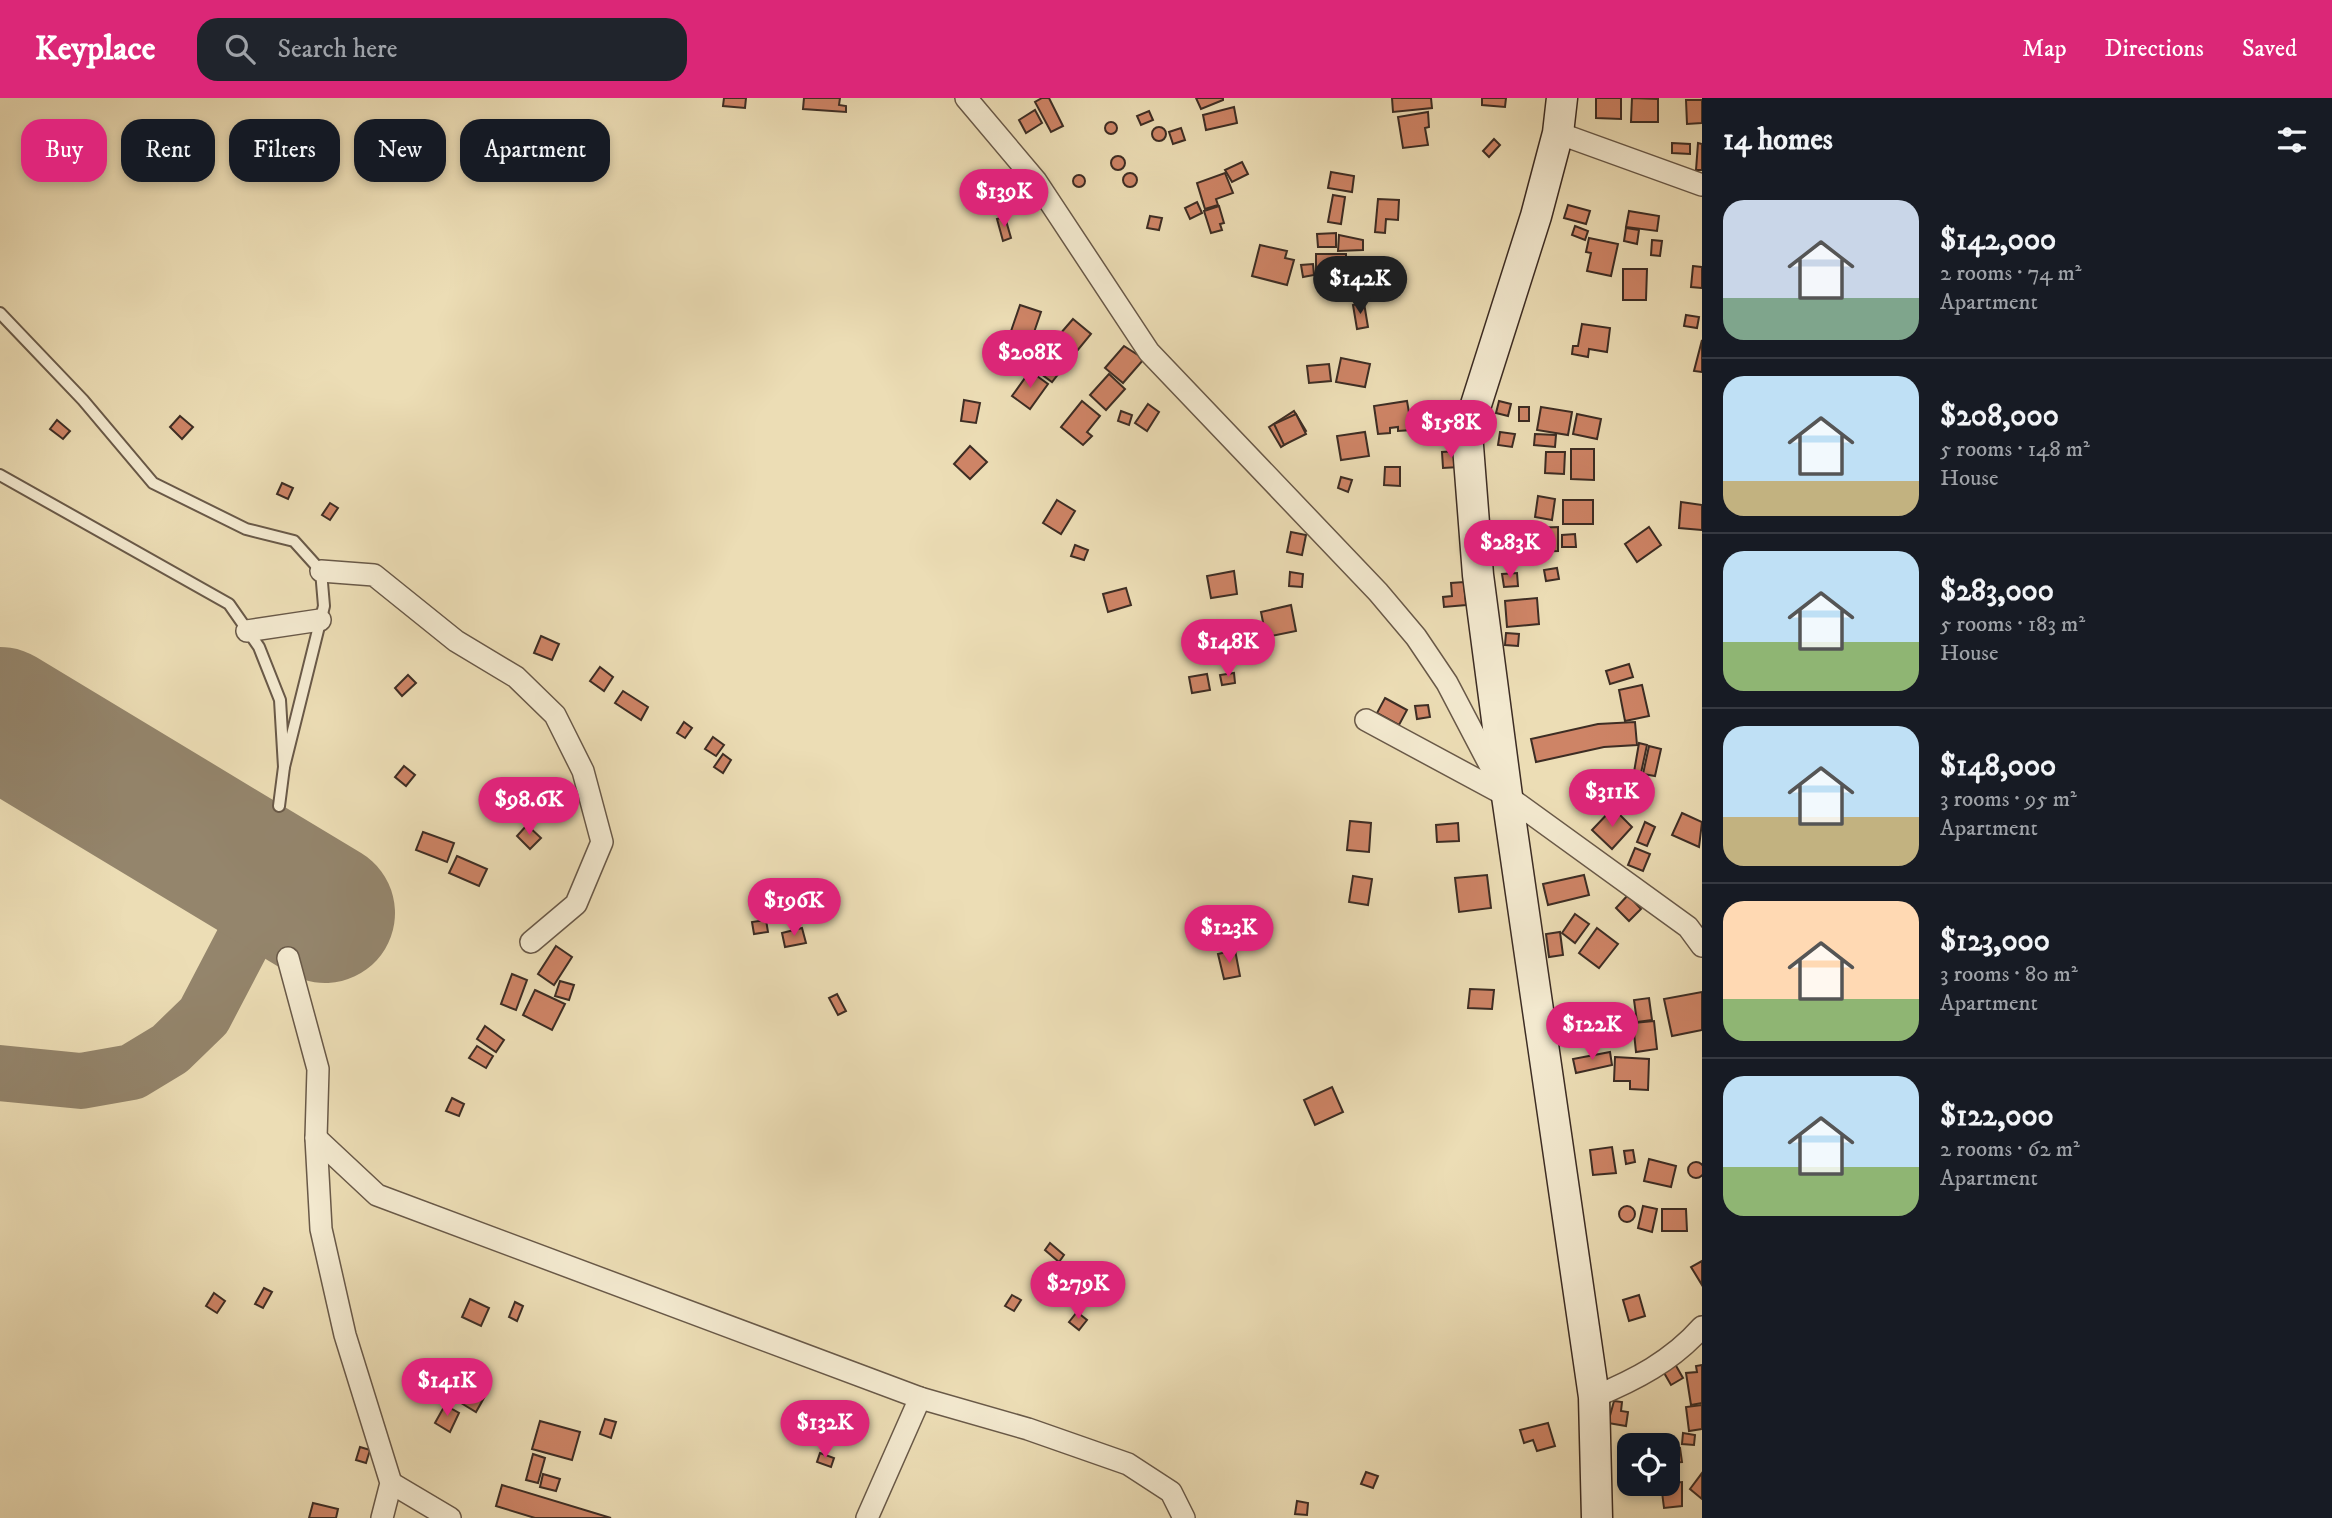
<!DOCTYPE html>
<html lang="en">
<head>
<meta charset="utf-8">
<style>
  :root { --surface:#171b24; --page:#20242c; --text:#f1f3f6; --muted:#9ea1a6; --line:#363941; --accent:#db2777 }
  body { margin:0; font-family:"IM FELL DW Pica",serif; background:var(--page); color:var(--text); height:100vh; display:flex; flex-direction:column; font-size:26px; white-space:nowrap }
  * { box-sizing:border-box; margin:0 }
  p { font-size:23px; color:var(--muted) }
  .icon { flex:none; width:38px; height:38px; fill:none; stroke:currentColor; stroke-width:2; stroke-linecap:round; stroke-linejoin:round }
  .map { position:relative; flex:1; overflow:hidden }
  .details { display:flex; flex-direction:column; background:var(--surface); width:630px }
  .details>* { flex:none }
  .hud { position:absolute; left:21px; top:21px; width:665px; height:63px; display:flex; gap:14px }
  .controls { position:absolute; left:1617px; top:1335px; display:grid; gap:14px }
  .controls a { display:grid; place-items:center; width:63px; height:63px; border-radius:14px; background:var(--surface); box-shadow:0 4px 10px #0003; font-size:35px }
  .price { position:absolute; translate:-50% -60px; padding:0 16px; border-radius:24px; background:var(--accent); color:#fff; font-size:23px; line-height:46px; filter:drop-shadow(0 2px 4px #0008) }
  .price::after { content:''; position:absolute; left:50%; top:42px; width:21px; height:16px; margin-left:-10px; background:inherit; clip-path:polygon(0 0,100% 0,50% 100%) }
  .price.on { background:#222; color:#fff }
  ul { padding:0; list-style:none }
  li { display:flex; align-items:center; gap:21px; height:175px; padding:0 21px }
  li+li { border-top:2px solid var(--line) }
  li span { display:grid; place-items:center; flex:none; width:196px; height:140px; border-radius:21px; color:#555 }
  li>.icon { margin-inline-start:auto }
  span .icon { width:84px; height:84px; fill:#fffc; stroke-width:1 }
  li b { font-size:30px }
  h2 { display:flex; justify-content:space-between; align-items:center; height:84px; padding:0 21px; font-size:30px }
  .pill { padding:0 24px; border-radius:21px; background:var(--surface); box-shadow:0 4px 10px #0003; font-size:24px; line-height:63px }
  .pill.on { background:var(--accent); color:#fff }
  header { display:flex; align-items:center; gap:42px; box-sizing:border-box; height:98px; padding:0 35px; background:var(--accent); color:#fff }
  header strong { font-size:33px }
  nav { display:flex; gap:38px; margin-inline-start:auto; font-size:24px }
  .search { width:490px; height:63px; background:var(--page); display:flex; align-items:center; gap:18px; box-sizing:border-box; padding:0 24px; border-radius:21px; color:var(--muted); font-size:26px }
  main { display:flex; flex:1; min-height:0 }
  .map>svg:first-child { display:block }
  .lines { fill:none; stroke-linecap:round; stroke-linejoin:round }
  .taxiway { stroke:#94856c; stroke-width:56 }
  .runway { stroke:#94856c; stroke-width:140 }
  .building { fill:#ce8466; stroke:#3d2d24; stroke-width:2 }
  .lane-casing { stroke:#695948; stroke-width:14 }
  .street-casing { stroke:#695948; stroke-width:24 }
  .secondary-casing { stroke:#3d2d24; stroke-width:33 }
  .lane { stroke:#f3e9cf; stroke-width:10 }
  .street { stroke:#f3e9cf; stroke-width:21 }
  .secondary { stroke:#f3e9cf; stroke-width:30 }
</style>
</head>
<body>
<header>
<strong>Keyplace</strong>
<div class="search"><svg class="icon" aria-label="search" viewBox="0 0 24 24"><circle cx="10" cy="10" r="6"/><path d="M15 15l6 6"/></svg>Search here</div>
<nav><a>Map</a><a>Directions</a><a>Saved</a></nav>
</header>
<main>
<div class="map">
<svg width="1702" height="1420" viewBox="0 0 1702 1420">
  <rect width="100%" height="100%" fill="#ecddb5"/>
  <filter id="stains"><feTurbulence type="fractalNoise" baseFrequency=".00286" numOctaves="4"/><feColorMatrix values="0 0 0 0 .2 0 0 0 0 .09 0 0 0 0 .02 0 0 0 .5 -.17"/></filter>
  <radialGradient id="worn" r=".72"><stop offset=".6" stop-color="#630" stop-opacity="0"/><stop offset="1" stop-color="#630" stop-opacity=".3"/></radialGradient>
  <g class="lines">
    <polyline class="taxiway" points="0,975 81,983 132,974 170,951 204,918 274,784"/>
    <polyline class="runway" points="0,619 325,815"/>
  </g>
  <g class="building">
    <polygon points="724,0 746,0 745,10 723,8"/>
    <polygon points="804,0 840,0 839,7 846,8 846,14 803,11"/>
    <polygon points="1042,0 1049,0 1063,28 1051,34 1035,4"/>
    <polygon points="1196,0 1223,0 1223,2 1201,11"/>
    <polygon points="1392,0 1431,0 1432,10 1393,14"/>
    <polygon points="1482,0 1506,0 1505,9 1482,7"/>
    <polygon points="1596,0 1621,0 1621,21 1596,20"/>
    <polygon points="1632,0 1658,1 1658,24 1631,24"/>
    <polygon points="1686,2 1702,2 1702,25 1687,26"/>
    <polygon points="1234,9 1237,25 1206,32 1203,17"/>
    <polygon points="1035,12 1042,25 1026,35 1019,22"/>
    <polygon points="1149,13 1153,22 1141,27 1137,18"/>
    <polygon points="1428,14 1429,29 1425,30 1428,47 1403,50 1398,19"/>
    <circle cx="1111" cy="30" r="6"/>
    <circle cx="1159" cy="36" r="7"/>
    <polygon points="1181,30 1185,42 1173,46 1169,34"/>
    <polygon points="1494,41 1500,47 1489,59 1483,53"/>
    <polygon points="1672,45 1690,46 1690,56 1672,55"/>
    <polygon points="1698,45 1702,46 1702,72 1696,72"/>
    <circle cx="1118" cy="65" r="7"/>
    <polygon points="1242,64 1248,76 1232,84 1225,72"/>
    <polygon points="1331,74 1354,78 1352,94 1328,90"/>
    <polygon points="1225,75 1233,95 1216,101 1218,107 1205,111 1197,85"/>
    <circle cx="1130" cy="82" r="7"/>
    <circle cx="1079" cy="83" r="6"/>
    <polygon points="1333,97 1345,99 1341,126 1328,124"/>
    <polygon points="1378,101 1399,102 1398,122 1386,121 1385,135 1375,134"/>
    <polygon points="1197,104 1202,115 1190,121 1185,110"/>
    <polygon points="1568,107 1590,113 1586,126 1564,120"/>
    <polygon points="1219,108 1224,125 1220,126 1222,132 1211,135 1204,113"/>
    <polygon points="1629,113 1659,118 1657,133 1626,129"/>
    <polygon points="1150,118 1162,120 1159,132 1147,130"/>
    <polygon points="1005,119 1011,140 1003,143 997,121"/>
    <polygon points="1575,128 1588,133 1585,142 1572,137"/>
    <polygon points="1626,130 1639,132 1637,146 1624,143"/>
    <polygon points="1336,135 1336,149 1318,149 1317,136"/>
    <polygon points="1339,137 1363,142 1363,152 1338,153"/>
    <polygon points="1589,140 1618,146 1611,178 1587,173 1591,155 1586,154"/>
    <polygon points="1652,142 1662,143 1660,158 1651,157"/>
    <polygon points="1260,147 1287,153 1285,160 1294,162 1287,187 1252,178"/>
    <rect x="1316" y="156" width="30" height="27"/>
    <polygon points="1313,166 1314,177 1303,179 1301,167"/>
    <polygon points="1693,168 1702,169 1702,190 1691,189"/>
    <polygon points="1623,171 1647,171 1646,202 1623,202"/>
    <polygon points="1364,205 1368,229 1357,231 1353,207"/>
    <polygon points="1020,207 1041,214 1031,243 1010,236"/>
    <polygon points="1686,217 1699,219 1697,230 1684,228"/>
    <polygon points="1073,221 1091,236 1072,259 1054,243"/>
    <polygon points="1582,226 1610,230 1607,254 1589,251 1588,259 1572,256 1573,248 1578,248"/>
    <polygon points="1702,242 1702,274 1694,273"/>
    <polygon points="1051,247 1070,261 1052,284 1033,270"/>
    <polygon points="1124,248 1144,261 1123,285 1105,270"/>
    <polygon points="1341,260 1370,266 1365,289 1336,284"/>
    <polygon points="1329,266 1331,283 1309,285 1307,268"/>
    <polygon points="1030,273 1048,286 1030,311 1012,298"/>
    <polygon points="1109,276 1125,291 1106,312 1090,297"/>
    <polygon points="964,302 980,305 976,325 961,323"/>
    <polygon points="1082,303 1100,318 1087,334 1092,338 1083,347 1061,329"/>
    <polygon points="1407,303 1412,332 1398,333 1398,329 1390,330 1390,335 1378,336 1374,308"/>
    <polygon points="1499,303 1511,306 1508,318 1496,315"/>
    <polygon points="1148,306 1159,314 1147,333 1135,325"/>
    <rect x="1519" y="309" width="10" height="14"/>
    <polygon points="1541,309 1572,314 1568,337 1537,332"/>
    <polygon points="1121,313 1132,317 1129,327 1118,323"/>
    <polygon points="1294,313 1306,333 1281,349 1269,329"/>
    <polygon points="1296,316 1306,336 1284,347 1274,326"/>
    <polygon points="1577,316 1601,321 1597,341 1573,336"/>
    <polygon points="180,318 193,329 182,341 170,329"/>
    <polygon points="57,322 70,333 63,341 50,331"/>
    <polygon points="1365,334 1369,358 1341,362 1337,338"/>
    <polygon points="1500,334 1515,336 1512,349 1498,347"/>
    <polygon points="1535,336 1556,337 1555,349 1534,347"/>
    <polygon points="970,348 987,364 970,381 954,366"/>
    <polygon points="1571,351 1594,351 1594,382 1571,381"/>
    <polygon points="1458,353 1459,369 1443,370 1442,354"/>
    <polygon points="1546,354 1565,354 1564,376 1545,375"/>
    <polygon points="1385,369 1400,369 1400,388 1384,387"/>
    <polygon points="1341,379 1352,382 1348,394 1338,390"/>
    <polygon points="282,385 293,390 288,401 277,396"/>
    <polygon points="1538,398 1555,401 1552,422 1535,419"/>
    <polygon points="1057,402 1075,413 1061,436 1043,425"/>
    <rect x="1563" y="402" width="30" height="24"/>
    <polygon points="1681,404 1702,407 1702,432 1679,430"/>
    <polygon points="330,405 338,410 330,422 322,417"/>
    <polygon points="1558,429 1558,453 1532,454 1531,430"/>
    <polygon points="1649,429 1661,447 1637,464 1625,446"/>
    <polygon points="1291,434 1306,437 1302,457 1287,454"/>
    <polygon points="1575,436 1576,449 1562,449 1562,437"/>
    <polygon points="1075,447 1088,452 1084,462 1071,458"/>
    <polygon points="1557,470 1559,481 1546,483 1544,472"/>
    <polygon points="1234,473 1237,496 1211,500 1207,478"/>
    <polygon points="1290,474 1303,476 1302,489 1289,488"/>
    <polygon points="1517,475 1518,488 1504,489 1502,476"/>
    <polygon points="1464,484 1466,507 1444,509 1443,499 1452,498 1451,485"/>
    <polygon points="1126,490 1131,507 1108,514 1103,496"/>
    <polygon points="1537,500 1539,526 1507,529 1505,503"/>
    <polygon points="1291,507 1296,533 1266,539 1261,514"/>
    <polygon points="1238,528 1244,555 1214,562 1208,535"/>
    <polygon points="1506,535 1519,536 1518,548 1505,547"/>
    <polygon points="541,538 559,546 552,562 534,555"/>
    <polygon points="1629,566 1633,579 1610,586 1606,573"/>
    <polygon points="600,569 613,579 604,593 590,583"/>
    <polygon points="1234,575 1235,585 1222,587 1220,577"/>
    <polygon points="1207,576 1210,592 1192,595 1189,579"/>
    <polygon points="408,577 416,585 402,598 395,590"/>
    <polygon points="1642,587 1649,618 1625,623 1619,592"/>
    <polygon points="623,593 648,609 641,622 615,605"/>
    <polygon points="1385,600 1407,612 1399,627 1377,615"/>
    <polygon points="1428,607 1430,619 1417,621 1415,608"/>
    <polygon points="684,624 692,630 685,640 677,635"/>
    <polygon points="1635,624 1637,647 1604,649 1536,664 1531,641 1598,626"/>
    <polygon points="713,639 724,647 716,658 705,651"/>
    <polygon points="1639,645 1647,647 1641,675 1634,674"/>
    <polygon points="1649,648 1661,651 1655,678 1643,676"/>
    <polygon points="723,656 731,662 723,675 714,669"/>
    <polygon points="404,668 415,677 406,688 395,679"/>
    <polygon points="1596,685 1605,709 1592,715 1582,691"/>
    <polygon points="1613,710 1632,729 1612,751 1592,732"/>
    <polygon points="1682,715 1702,724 1699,749 1672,737"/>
    <polygon points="1350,723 1371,725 1369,754 1347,752"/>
    <polygon points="1645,724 1655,729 1647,748 1637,744"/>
    <polygon points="1458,725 1459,743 1437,744 1436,727"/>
    <polygon points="527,727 541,740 530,751 517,738"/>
    <polygon points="423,734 454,745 447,764 416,752"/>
    <polygon points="1635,750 1650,756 1643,773 1628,767"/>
    <polygon points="457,758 487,771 479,788 449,775"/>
    <polygon points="1487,777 1491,810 1459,814 1455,780"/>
    <polygon points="1584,777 1589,797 1548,807 1543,786"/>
    <polygon points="1353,778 1372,781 1368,807 1349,804"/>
    <polygon points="1628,797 1641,811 1629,823 1616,810"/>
    <polygon points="760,798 776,802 774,812 757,807"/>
    <polygon points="1256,812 1263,825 1238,837 1232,823"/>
    <polygon points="1575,816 1589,826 1575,845 1562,835"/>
    <polygon points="766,822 768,834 754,836 752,824"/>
    <polygon points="1224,824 1230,845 1217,848 1211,828"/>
    <polygon points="802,830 806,845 785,849 782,835"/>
    <polygon points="1597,830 1618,846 1599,870 1579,855"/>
    <polygon points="1560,834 1563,857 1549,859 1546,836"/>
    <polygon points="556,848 572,859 554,887 538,876"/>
    <polygon points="1235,852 1240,878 1224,881 1218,856"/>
    <polygon points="512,876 527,882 516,912 501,906"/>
    <polygon points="560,883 574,887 569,902 555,898"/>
    <polygon points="1470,891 1494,892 1492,911 1468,910"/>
    <polygon points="535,892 565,906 552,932 523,917"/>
    <polygon points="1702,894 1702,932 1672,938 1664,901"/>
    <polygon points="837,896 846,913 838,917 829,900"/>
    <polygon points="1649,900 1652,922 1637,924 1634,902"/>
    <polygon points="1654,923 1657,951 1636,954 1633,925"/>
    <polygon points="485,928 504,942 496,954 477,941"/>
    <polygon points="477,948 493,958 486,970 469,960"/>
    <polygon points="1610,954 1612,967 1576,975 1573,961"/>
    <polygon points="1615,959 1649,961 1648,992 1630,991 1630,983 1614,983"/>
    <polygon points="1332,989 1343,1014 1315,1027 1304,1002"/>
    <polygon points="452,1000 464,1006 459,1018 446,1013"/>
    <polygon points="1612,1049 1616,1075 1593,1077 1590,1052"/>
    <polygon points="1633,1052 1635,1064 1626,1066 1624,1053"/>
    <polygon points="1649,1061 1676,1068 1671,1089 1644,1083"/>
    <circle cx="1696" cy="1072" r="8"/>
    <polygon points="1643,1108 1657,1111 1652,1134 1638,1130"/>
    <circle cx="1627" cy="1116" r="8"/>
    <polygon points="1662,1111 1686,1111 1687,1133 1662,1133"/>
    <polygon points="1050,1145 1064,1157 1059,1164 1045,1152"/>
    <polygon points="1702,1163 1702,1187 1691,1169"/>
    <polygon points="264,1190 272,1194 263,1210 255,1206"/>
    <polygon points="214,1195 225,1203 217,1215 206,1208"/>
    <polygon points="1012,1197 1021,1202 1014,1213 1005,1208"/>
    <polygon points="1639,1197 1645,1218 1629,1223 1623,1202"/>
    <polygon points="470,1201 489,1210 481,1228 462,1219"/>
    <polygon points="515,1204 523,1208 517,1223 509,1219"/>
    <polygon points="1077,1214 1087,1222 1079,1232 1069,1224"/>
    <polygon points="1675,1266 1683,1280 1671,1287 1663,1273"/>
    <polygon points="1702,1267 1702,1305 1691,1307 1686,1275 1697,1274 1696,1268"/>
    <polygon points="470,1289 485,1298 476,1314 461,1305"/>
    <polygon points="1614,1303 1622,1304 1621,1313 1628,1314 1626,1328 1608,1325"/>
    <polygon points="445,1307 459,1315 450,1334 435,1325"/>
    <polygon points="1702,1307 1702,1331 1689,1333 1686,1309"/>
    <polygon points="605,1321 616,1324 611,1340 600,1336"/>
    <polygon points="540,1323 580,1334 572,1362 532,1351"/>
    <polygon points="1548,1325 1555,1348 1537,1353 1533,1342 1524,1345 1520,1332"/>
    <polygon points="1683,1335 1695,1337 1694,1347 1682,1346"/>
    <polygon points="360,1349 370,1352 366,1365 356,1362"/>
    <polygon points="1680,1350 1682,1364 1668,1365 1668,1352"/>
    <polygon points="820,1355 834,1360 831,1369 817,1364"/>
    <polygon points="533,1356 545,1360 538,1385 526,1382"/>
    <polygon points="1366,1374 1378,1378 1373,1390 1361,1386"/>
    <polygon points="1702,1375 1702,1401 1690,1391"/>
    <polygon points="543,1376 560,1381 556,1393 540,1389"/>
    <polygon points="1682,1384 1682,1408 1664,1410 1661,1386"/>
    <polygon points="502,1387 611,1420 535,1420 496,1408"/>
    <polygon points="1297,1403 1308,1405 1307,1417 1295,1416"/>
    <polygon points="313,1405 338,1411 336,1420 309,1420"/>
  </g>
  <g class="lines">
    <g class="lane-casing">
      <g id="lane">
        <polyline points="0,215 83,302 153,385 246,431 294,443 321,473 324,508 284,669"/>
        <polyline points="0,377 229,506 259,549 280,602 284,669 279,708"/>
      </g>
    </g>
    <g class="street-casing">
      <g id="street">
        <polyline points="966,0 1036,83 1149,254 1378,494 1416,539 1447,585 1502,690"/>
        <polyline points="1558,35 1702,87"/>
        <polyline points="321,473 374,477 456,543 516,579 555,617 583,673 602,744 576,806 531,844"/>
        <polyline points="247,533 320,522"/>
        <polyline points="1366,622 1507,698 1688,829 1702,848"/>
        <polyline points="288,860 318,971 316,1040 321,1131 345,1237 391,1385 382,1420"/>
        <polyline points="316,1040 377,1097 920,1300 1028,1331 1128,1366 1171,1394 1184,1420"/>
        <path d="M1594,1299c41,-17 78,-36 108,-70"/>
        <polyline points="391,1385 450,1420"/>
        <polyline points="867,1420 920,1300"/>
      </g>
    </g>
    <g class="secondary-casing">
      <polyline id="secondary" points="1562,0 1558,35 1536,118 1467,335 1478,477 1507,698 1594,1299 1597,1420"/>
    </g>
    <use href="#lane" class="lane"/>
    <use href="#street" class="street"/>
    <use href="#secondary" class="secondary"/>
  </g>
  <rect width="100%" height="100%" filter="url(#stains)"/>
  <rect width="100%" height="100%" fill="url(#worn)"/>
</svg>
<div class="controls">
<a><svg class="icon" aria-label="locate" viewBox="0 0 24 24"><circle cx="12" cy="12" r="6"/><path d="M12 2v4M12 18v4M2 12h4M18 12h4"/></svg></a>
</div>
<b class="price" style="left:1004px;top:131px">$139K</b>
<b class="price on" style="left:1360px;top:218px">$142K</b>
<b class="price" style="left:1030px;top:292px">$208K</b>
<b class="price" style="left:1451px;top:362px">$158K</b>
<b class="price" style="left:1510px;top:482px">$283K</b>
<b class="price" style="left:1228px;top:581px">$148K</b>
<b class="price" style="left:1612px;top:731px">$311K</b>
<b class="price" style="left:529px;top:739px">$98.6K</b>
<b class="price" style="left:794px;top:840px">$196K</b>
<b class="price" style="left:1229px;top:867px">$123K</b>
<b class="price" style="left:1592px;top:964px">$122K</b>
<b class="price" style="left:1078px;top:1223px">$279K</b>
<b class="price" style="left:447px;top:1320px">$141K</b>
<b class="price" style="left:825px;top:1362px">$132K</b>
<div class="hud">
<a class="pill on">Buy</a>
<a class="pill">Rent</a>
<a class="pill">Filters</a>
<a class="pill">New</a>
<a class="pill">Apartment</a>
</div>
</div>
<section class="details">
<h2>14 homes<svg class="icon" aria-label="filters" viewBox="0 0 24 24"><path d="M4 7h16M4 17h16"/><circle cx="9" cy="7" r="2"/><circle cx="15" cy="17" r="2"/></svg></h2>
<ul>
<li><span style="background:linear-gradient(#c9d6e8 70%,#7fa58c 0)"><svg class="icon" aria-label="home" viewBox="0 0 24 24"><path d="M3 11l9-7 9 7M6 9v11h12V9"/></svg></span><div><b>$142,000</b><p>2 rooms · 74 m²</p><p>Apartment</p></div></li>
<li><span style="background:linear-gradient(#bfe0f5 75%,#c2b280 0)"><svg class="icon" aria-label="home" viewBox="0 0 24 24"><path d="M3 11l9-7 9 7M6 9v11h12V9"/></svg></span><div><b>$208,000</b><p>5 rooms · 148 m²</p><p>House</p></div></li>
<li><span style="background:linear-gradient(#bfe0f5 65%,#8fb573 0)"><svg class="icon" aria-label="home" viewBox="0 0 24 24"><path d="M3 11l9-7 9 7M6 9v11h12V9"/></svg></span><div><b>$283,000</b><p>5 rooms · 183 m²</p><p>House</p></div></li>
<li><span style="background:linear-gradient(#bfe0f5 65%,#c2b280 0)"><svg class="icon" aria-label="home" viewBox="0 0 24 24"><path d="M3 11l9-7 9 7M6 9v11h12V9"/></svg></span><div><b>$148,000</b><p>3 rooms · 95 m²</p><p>Apartment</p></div></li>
<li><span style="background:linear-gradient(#ffd9b3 70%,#8fb573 0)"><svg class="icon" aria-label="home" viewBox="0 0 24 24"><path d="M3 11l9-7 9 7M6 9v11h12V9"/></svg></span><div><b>$123,000</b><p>3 rooms · 80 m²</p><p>Apartment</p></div></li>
<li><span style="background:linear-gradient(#bfe0f5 65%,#8fb573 0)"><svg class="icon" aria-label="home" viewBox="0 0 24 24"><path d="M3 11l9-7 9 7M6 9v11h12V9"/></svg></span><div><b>$122,000</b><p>2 rooms · 62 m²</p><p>Apartment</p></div></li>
</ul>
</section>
</main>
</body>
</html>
